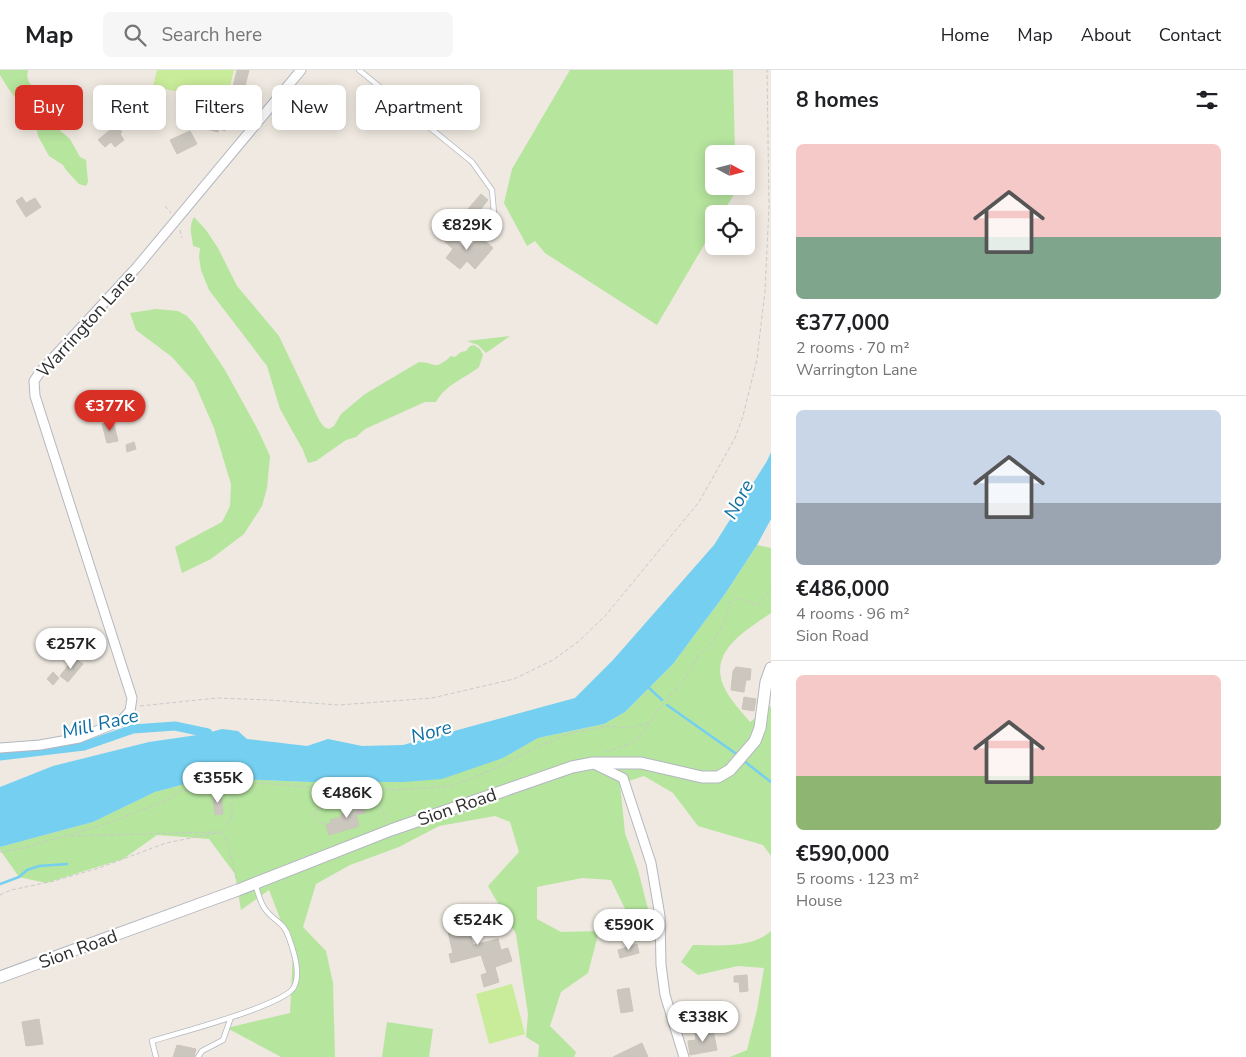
<!DOCTYPE html>
<html lang="en">
<head>
<meta charset="utf-8">
<style>
  :root { --surface:#fff; --page:#f6f6f6; --text:#202124; --muted:#757577; --line:#e0e0e0; --accent:#d93025 }
  body { margin:0; font-family:"Nunito Sans",sans-serif; background:var(--page); color:var(--text); height:100vh; display:flex; flex-direction:column; font-size:19px; white-space:nowrap }
  * { box-sizing:border-box; margin:0 }
  p { font-size:16px; color:var(--muted) }
  .icon { flex:none; width:28px; height:28px; fill:none; stroke:currentColor; stroke-width:2; stroke-linecap:round; stroke-linejoin:round }
  .map { position:relative; flex:1; overflow:hidden }
  .side { display:flex; flex-direction:column; background:var(--surface); width:475px }
  .side>* { flex:none }
  .banner { position:absolute; left:15px; top:15px; width:475px; height:45px; display:flex; gap:10px }
  .needle { width:32px; rotate:97deg }
  .controls { position:absolute; left:705px; top:75px; display:grid; gap:10px }
  .controls a { display:grid; place-items:center; width:50px; height:50px; border-radius:8px; background:var(--surface); box-shadow:0 2px 12px #0003; font-size:25px }
  .price { position:absolute; translate:-50% -42px; padding:0 11px; border-radius:18px; background:#fff; color:#222; font-size:16px; line-height:32px; filter:drop-shadow(0 1px 2px #0008) }
  .price::after { content:''; position:absolute; left:50%; top:30px; width:15px; height:11px; margin-left:-8px; background:inherit; clip-path:polygon(0 0,100% 0,50% 100%) }
  .price.active { background:var(--accent); color:#fff }
  ul { padding:0; list-style:none }
  li { display:grid; align-content:center; gap:10px; height:265px; padding:0 25px }
  li+li { border-top:1px solid var(--line) }
  li span { display:grid; place-items:center; height:155px; border-radius:8px; color:#555 }
  li>.icon { margin-inline-start:auto }
  span .icon { width:90px; height:90px; fill:#fffc; stroke-width:1 }
  li b { font-size:21px }
  h2 { display:flex; justify-content:space-between; align-items:center; height:60px; padding:0 25px; font-size:21px }
  .chip { padding:0 18px; border-radius:8px; background:var(--surface); box-shadow:0 2px 12px #0003; font-size:18px; line-height:45px }
  .chip.active { background:var(--accent); color:#fff }
  header { display:flex; align-items:center; gap:30px; box-sizing:border-box; height:70px; padding:0 25px; background:var(--surface); border-bottom:1px solid var(--line) }
  header strong { font-size:24px }
  nav { display:flex; gap:28px; margin-inline-start:auto; font-size:18px }
  .search { width:350px; height:45px; background:var(--page); display:flex; align-items:center; gap:12px; box-sizing:border-box; padding:0 18px; border-radius:8px; color:var(--muted); font-size:19px }
  main { display:flex; flex:1; min-height:0 }
  .map>svg:first-child { display:block }
  .green { fill:#b6e59e }
  .pitch { fill:#c9ec9a }
  .water { fill:#75cff0 }
  .lines { fill:none; stroke-linecap:round; stroke-linejoin:round }
  .stream { stroke:#75cff0; stroke-width:2.5 }
  .canal { stroke:#75cff0; stroke-width:9 }
  .building { fill:#cbc7bf; stroke:#cbc5ba }
  .service-casing { stroke:#b4b7c1; stroke-width:6 }
  .minor-casing { stroke:#b4b7c1; stroke-width:11 }
  .tertiary-casing { stroke:#b4b7c1; stroke-width:13 }
  .path { stroke:#c9c9c9; stroke-width:1; stroke-dasharray:4 2.5; stroke-linecap:butt }
  .service { stroke:#fff; stroke-width:4.5 }
  .minor { stroke:#fff; stroke-width:9 }
  .tertiary { stroke:#fff; stroke-width:11 }
  .labels { text-anchor:middle; stroke-width:4.5; stroke-linejoin:round; paint-order:stroke }
  .street-label { font-size:18px; fill:#2e2e2e; stroke:#fff }
  .water-label { font-size:19px; font-style:italic; fill:#0d6fa3; stroke:#fff }
</style>
</head>
<body>
<header>
<strong>Map</strong>
<div class="search"><svg class="icon" aria-label="search" viewBox="0 0 24 24"><circle cx="10" cy="10" r="6"/><path d="M15 15l6 6"/></svg>Search here</div>
<nav><a>Home</a><a>Map</a><a>About</a><a>Contact</a></nav>
</header>
<main>
<div class="map">
<svg width="771" height="987" viewBox="0 0 771 987">
  <rect width="100%" height="100%" fill="#efe9e1"/>
  <g class="green">
    <polygon points="0,0 28,0 27,6 29,12 51,41 56,57 70,69 80,87 86,90 88,112 86,116 79,114 66,100 63,95 49,86 38,66 36,56 8,18 0,5"/>
    <polygon points="570,0 733,0 735,84 714,84 714,116 736,116 736,121 722,144 714,144 714,158 657,255 545,183 535,171 527,176 504,133 512,99"/>
    <path d="M194,147l12,13 12,18 19,38 42,50 40,84 5,7 5,2 5,-3 7,-12 24,-20 54,-32c17,0 14,10 32,-6l4,1 6,-5 5,-1 4,-5 4,-1 6,4 3,6 -4,12c-15,12 -33,17 -43,35h-11l-60,27 -9,8 -10,3 -30,21 -8,2 -5,-13 -23,-41 -13,-43 -58,-76 -8,-20 -2,-13 1,-9 -7,-2c-1,-11 -5,-18 1,-29z"/>
    <polygon points="156,239 178,241 187,246 195,255 225,300 258,360 270,386 267,418 262,436 244,464 211,489 182,503 175,477 222,452 230,436 231,414 214,358 194,312 172,287 136,260 130,243"/>
    <polygon points="510,266 486,283 478,275 467,271"/>
    <path d="M757,475l14,3v65c-26,18 -66,40 -45,78 6,11 16,21 24,31l21,-16v150l-8,-11 -65,-19 -25,-33 -29,-17 -24,8 5,49 13,37 11,43 -17,10 -21,-43 -29,-2 -45,9v32l24,13 38,-1 -11,42 -27,19 -11,34 26,26 -2,5h-36l1,-12 -13,-8 2,-23 -12,-80 -28,-48 31,-34 -9,-30 -15,-6 -56,10 -40,21 -49,18 -34,19 -13,43 23,24 7,32 2,74h-54l-54,-29 63,-15 3,-61 -24,-62 -28,20 -6,-36 -26,-35 -52,-4 -34,24 -77,24 -27,-6 -19,-27v-3l93,-25 62,-30 53,-14 102,4h94l99,-24 35,-20 66,-14 21,-12 48,-48 52,-70z"/>
    <path d="M771,861v126h-41l17,-7 10,-40 7,-42 -26,-2 -40,9 -17,-13 12,-17c23,0 59,4 78,-14z"/>
    <polygon points="387,952 433,959 429,987 382,987"/>
  </g>
  <g class="pitch">
    <polygon points="157,0 234,0 226,33 153,16"/>
    <polygon points="512,914 525,964 489,974 476,924"/>
  </g>
  <polygon class="water" points="771,382 771,449 757,475 725,524 673,594 625,642 604,654 538,668 503,688 442,709 404,712 310,712 208,708 155,722 93,752 0,777 0,717 53,696 149,672 204,664 222,659 238,661 247,669 307,676 328,669 362,676 403,675 575,628 613,590 714,475 767,391"/>
  <g class="lines">
    <g class="stream">
      <polyline points="647,616 662,630"/>
      <polyline points="667,635 735,683"/>
      <polyline points="744,691 771,712"/>
      <polyline points="0,814 19,807 27,800 39,796 67,794"/>
    </g>
    <polyline class="canal" points="0,686 84,676 133,659 175,656 208,663"/>
  </g>
  <g class="building">
    <polygon points="237,0 249,0 242,28 231,25"/>
    <polygon points="194,41 228,50 225,61 219,59 218,62 191,55"/>
    <polygon points="116,55 122,62 120,64 124,70 115,77 111,72 105,77 98,70"/>
    <polygon points="190,61 197,74 177,84 170,70"/>
    <polygon points="481,124 488,130 476,145 468,139"/>
    <polygon points="22,127 26,133 35,128 41,137 26,147 16,131"/>
    <polygon points="451,160 458,166 455,169 467,180 480,166 493,178 475,199 467,191 460,199 446,188 453,179 442,169"/>
    <polygon points="113,351 118,371 107,373 102,354"/>
    <polygon points="134,372 136,379 127,382 126,375"/>
    <polygon points="74,588 83,594 68,612 60,606"/>
    <polygon points="736,597 751,599 750,610 746,610 744,622 731,620 733,601"/>
    <polygon points="53,602 59,608 53,615 47,609"/>
    <polygon points="744,627 756,629 754,641 742,639"/>
    <polygon points="221,724 223,744 215,745 213,725"/>
    <polygon points="360,726 365,743 356,745 359,756 329,765 326,755 331,753 330,750 341,747 341,744 355,740 351,729"/>
    <polygon points="494,841 497,853 469,860 473,875 498,869 501,880 508,878 512,891 495,897 499,912 484,917 481,905 487,903 481,885 451,893 449,884 453,883 447,858 455,856 454,851"/>
    <polygon points="637,874 639,883 620,888 618,880"/>
    <polygon points="747,905 748,921 740,922 739,912 734,912 734,906"/>
    <polygon points="629,918 633,941 621,943 617,920"/>
    <polygon points="39,949 43,974 26,976 22,952"/>
    <polygon points="713,960 717,980 690,985 688,971 696,970 695,963"/>
    <polygon points="642,973 648,987 613,987"/>
    <polygon points="177,975 196,979 194,987 173,987"/>
  </g>
  <g class="lines">
    <g class="service-casing">
      <g id="service">
        <polyline points="359,0 472,92 492,120 494,143"/>
        <polyline points="235,33 234,53 240,57 252,57"/>
        <path d="M156,987l-4,-16c23,-7 134,-36 142,-54 7,-14 0,-35 -5,-49 -5,-17 -15,-16 -24,-29 -5,-6 -7,-17 -10,-25"/>
        <polyline points="198,987 202,981 223,970 231,947"/>
      </g>
    </g>
    <g class="minor-casing">
      <g id="minor">
        <polyline points="0,678 40,675 79,668 121,651 130,641 132,628 35,326 34,311 40,302 137,197 301,0"/>
        <polyline points="594,694 623,708 651,793 660,846 661,895 665,925 684,987"/>
      </g>
    </g>
    <g class="tertiary-casing">
      <polyline id="tertiary" points="0,907 238,820 391,760 572,697 593,693 641,693 702,707 718,707 730,700 755,671 760,658 766,612 771,598"/>
    </g>
    <g class="path">
      <polyline points="165,136 171,143"/>
      <polyline points="180,160 182,168"/>
      <polyline points="771,482 771,484"/>
      <polyline points="140,636 217,628 269,630 339,635 432,628 514,609 553,590 579,571 605,546 699,432 735,368 743,346 757,289 765,221 769,137 767,0"/>
      <polyline points="606,682 634,672 649,654"/>
      <polyline points="373,718 387,751"/>
      <path d="M325,753h-5l-5,-6 -1,-5c8,-7 21,-4 29,-12l-2,-4h-14l-2,-3 2,-2 20,-3 1,-2"/>
      <polyline points="221,762 228,773 236,809"/>
      <polyline points="71,766 217,762"/>
      <polyline points="0,782 24,778 106,754 167,730 181,721 232,717 261,713 307,717 353,715 395,720 451,716 499,697 533,679 570,663 607,656 629,658 650,653 659,639 687,606 698,586 712,573 725,551 730,532 739,528 758,535 771,519"/>
      <polyline points="0,825 11,820 54,811 99,798 166,773 221,762 232,747 232,718"/>
    </g>
    <use href="#service" class="service"/>
    <use href="#minor" class="minor"/>
    <use href="#tertiary" class="tertiary"/>
  </g>
  <g class="labels">
    <g class="street-label">
      <text transform="translate(86 254) rotate(-48)" y="6">Warrington Lane</text>
      <text transform="translate(457 737) rotate(-19)" y="6">Sion Road</text>
      <text transform="translate(78 879) rotate(-20)" y="6">Sion Road</text>
    </g>
    <g class="water-label">
      <text transform="translate(738 429) rotate(-62)" y="7">Nore</text>
      <text transform="translate(100 653) rotate(-13)" y="7">Mill Race</text>
      <text transform="translate(431 661) rotate(-15)" y="7">Nore</text>
    </g>
  </g>
</svg>
<div class="controls">
<a><svg class="needle" viewBox="-14 -14 28 28"><path d="M0-13l5 13h-10z" fill="#e53935"/><path d="M0 13l5-13h-10z" fill="#757577"/></svg></a>
<a><svg class="icon" aria-label="locate" viewBox="0 0 24 24"><circle cx="12" cy="12" r="6"/><path d="M12 2v4M12 18v4M2 12h4M18 12h4"/></svg></a>
</div>
<b class="price" style="left:467px;top:181px">€829K</b>
<b class="price active" style="left:110px;top:362px">€377K</b>
<b class="price" style="left:71px;top:600px">€257K</b>
<b class="price" style="left:218px;top:734px">€355K</b>
<b class="price" style="left:347px;top:749px">€486K</b>
<b class="price" style="left:478px;top:876px">€524K</b>
<b class="price" style="left:629px;top:881px">€590K</b>
<b class="price" style="left:703px;top:973px">€338K</b>
<div class="banner">
<a class="chip active">Buy</a>
<a class="chip">Rent</a>
<a class="chip">Filters</a>
<a class="chip">New</a>
<a class="chip">Apartment</a>
</div>
</div>
<section class="side">
<h2>8 homes<svg class="icon" aria-label="filters" viewBox="0 0 24 24"><path d="M4 7h16M4 17h16"/><circle cx="9" cy="7" r="2"/><circle cx="15" cy="17" r="2"/></svg></h2>
<ul>
<li><span style="background:linear-gradient(#f6c9c9 60%,#7fa58c 0)"><svg class="icon" aria-label="home" viewBox="0 0 24 24"><path d="M3 11l9-7 9 7M6 9v11h12V9"/></svg></span><div><b>€377,000</b><p>2 rooms · 70 m²</p><p>Warrington Lane</p></div></li>
<li><span style="background:linear-gradient(#c9d6e8 60%,#9aa5b1 0)"><svg class="icon" aria-label="home" viewBox="0 0 24 24"><path d="M3 11l9-7 9 7M6 9v11h12V9"/></svg></span><div><b>€486,000</b><p>4 rooms · 96 m²</p><p>Sion Road</p></div></li>
<li><span style="background:linear-gradient(#f6c9c9 65%,#8fb573 0)"><svg class="icon" aria-label="home" viewBox="0 0 24 24"><path d="M3 11l9-7 9 7M6 9v11h12V9"/></svg></span><div><b>€590,000</b><p>5 rooms · 123 m²</p><p>House</p></div></li>
</ul>
</section>
</main>
</body>
</html>
